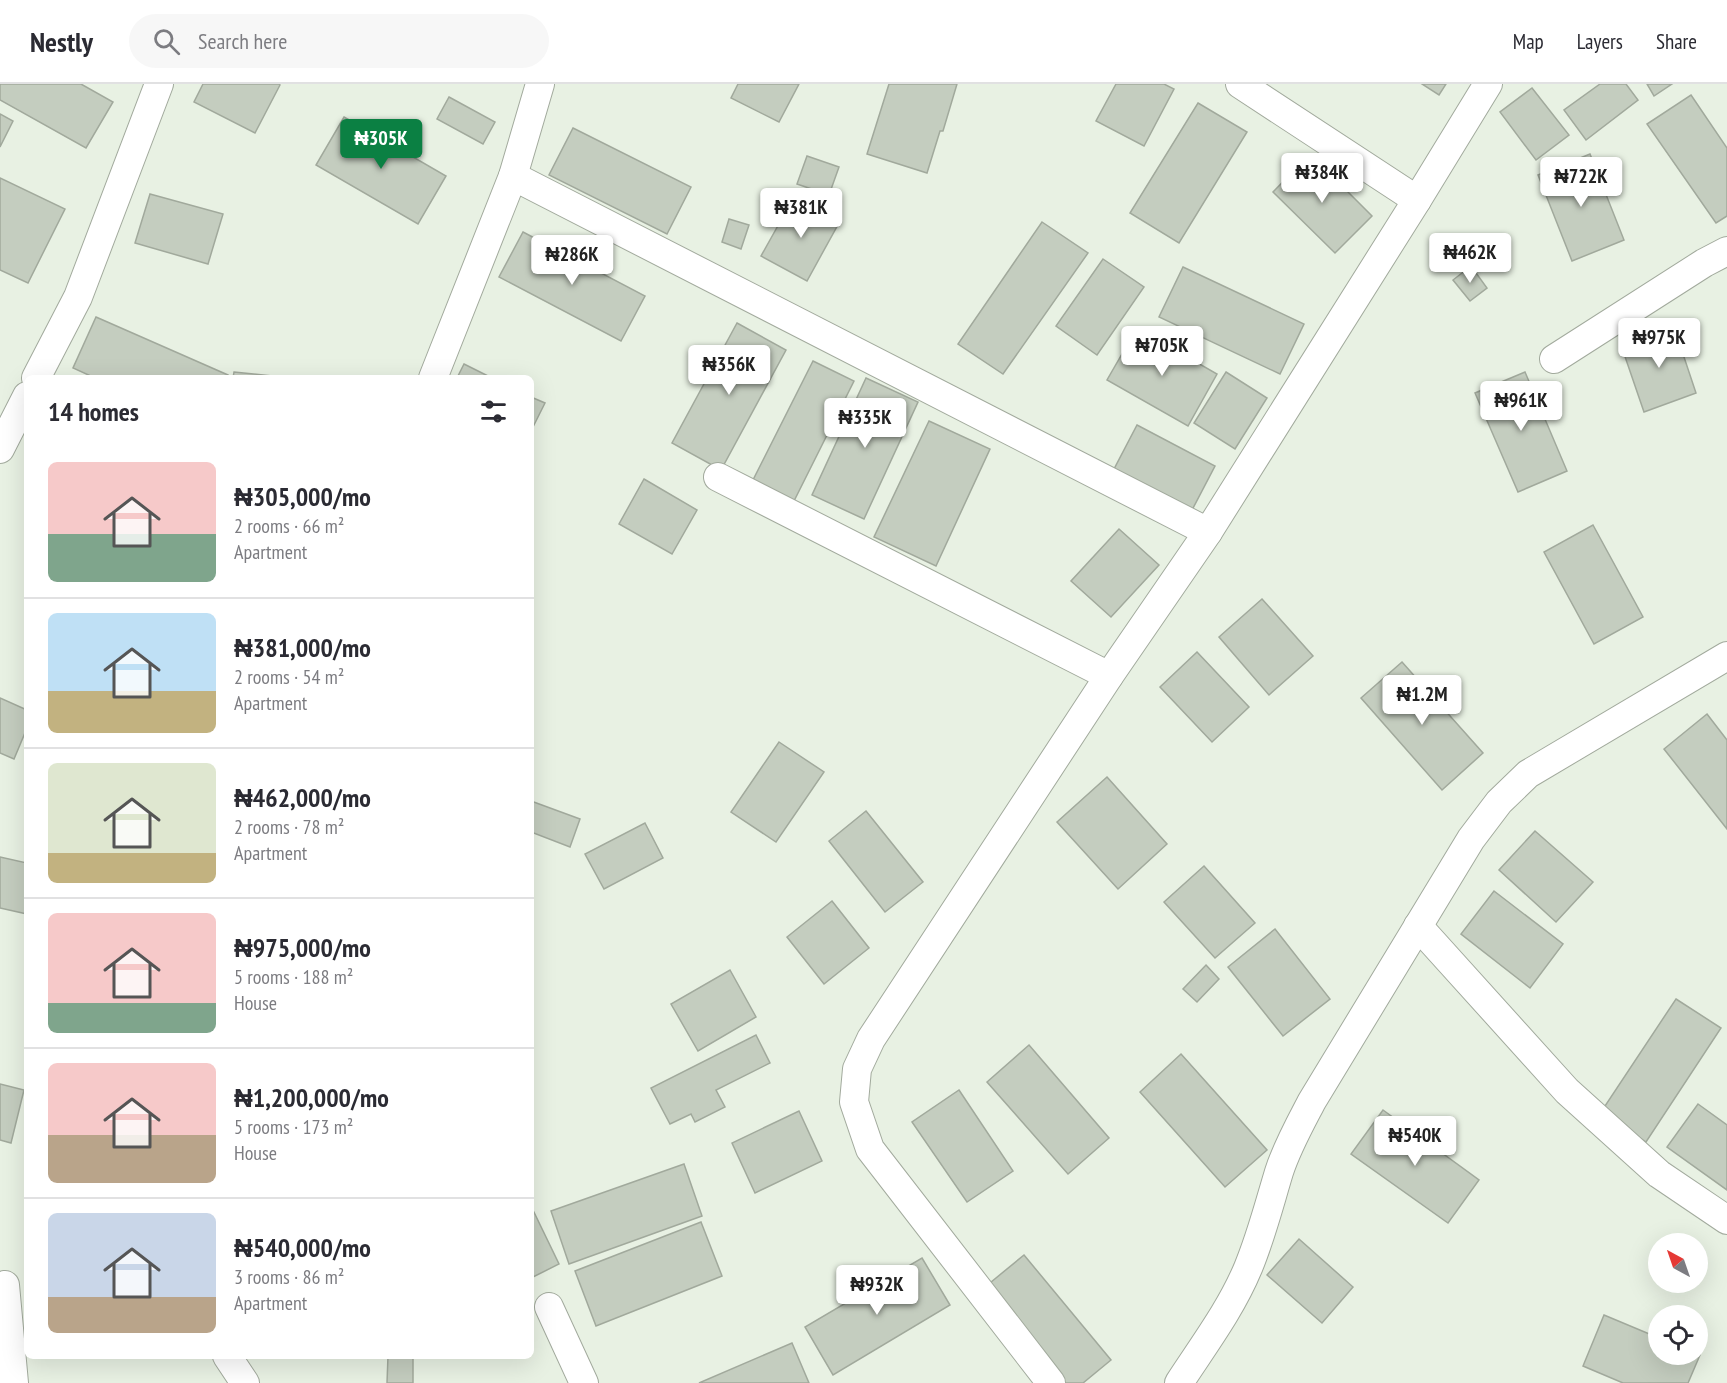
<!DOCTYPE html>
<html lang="en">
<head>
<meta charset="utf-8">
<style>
  :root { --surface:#fff; --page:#f7f7f7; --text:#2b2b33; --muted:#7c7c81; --line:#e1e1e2; --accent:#0b8043 }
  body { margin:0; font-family:"PT Sans Narrow",sans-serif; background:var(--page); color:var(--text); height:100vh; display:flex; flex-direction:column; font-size:22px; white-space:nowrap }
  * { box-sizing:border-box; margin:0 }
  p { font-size:20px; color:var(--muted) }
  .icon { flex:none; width:33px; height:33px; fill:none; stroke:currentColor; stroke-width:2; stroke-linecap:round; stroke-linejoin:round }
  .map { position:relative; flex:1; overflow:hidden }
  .panel { position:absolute; left:24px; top:291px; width:510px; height:984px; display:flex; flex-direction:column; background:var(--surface); border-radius:9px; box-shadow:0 6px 24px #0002 }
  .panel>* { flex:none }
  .needle { width:39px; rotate:320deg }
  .tools { position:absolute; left:1648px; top:1149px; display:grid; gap:12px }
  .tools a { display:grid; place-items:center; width:60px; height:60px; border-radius:50%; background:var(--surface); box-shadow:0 6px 24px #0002; font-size:30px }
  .price { position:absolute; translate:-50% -51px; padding:0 14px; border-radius:6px; background:#fff; color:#222; font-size:20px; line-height:39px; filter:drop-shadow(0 2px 3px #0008) }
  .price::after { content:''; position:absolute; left:50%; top:36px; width:18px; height:14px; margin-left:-9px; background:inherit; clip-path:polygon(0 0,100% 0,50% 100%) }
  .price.current { background:var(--accent); color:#fff }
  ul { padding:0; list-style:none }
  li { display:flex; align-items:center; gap:18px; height:150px; padding:0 24px }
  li+li { border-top:2px solid var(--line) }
  li span { display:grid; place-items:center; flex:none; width:168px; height:120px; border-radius:9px; color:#555 }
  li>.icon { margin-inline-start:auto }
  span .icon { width:72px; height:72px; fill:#fffc; stroke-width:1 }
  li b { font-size:26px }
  h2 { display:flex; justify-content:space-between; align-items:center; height:72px; padding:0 24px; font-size:26px }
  header { display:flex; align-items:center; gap:36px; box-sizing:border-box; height:84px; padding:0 30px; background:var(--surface); border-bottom:2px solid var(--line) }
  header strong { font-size:28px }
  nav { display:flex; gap:33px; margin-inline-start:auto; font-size:21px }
  .search { width:420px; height:54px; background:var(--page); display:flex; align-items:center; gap:15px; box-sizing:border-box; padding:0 21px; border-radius:33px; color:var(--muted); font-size:22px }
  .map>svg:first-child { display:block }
  .building { fill:#c4cdbf; stroke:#a1a99c; stroke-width:1.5 }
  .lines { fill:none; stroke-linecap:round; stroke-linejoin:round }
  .street-casing { stroke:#a2aa9d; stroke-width:30 }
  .street { stroke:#fff; stroke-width:28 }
</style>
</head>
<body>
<header>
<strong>Nestly</strong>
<div class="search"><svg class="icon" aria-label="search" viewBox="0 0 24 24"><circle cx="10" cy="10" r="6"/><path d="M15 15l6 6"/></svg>Search here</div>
<nav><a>Map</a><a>Layers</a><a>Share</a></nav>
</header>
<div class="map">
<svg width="1727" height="1299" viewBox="0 0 1727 1299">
  <rect width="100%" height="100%" fill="#e8f1e3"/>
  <g class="building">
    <polygon points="0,0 81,0 113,18 86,64 0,16"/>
    <polygon points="203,0 279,0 280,1 255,49 194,18"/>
    <polygon points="738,0 799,0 779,38 731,14"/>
    <polygon points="889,0 957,0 943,47 940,47 927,89 867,70"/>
    <polygon points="1116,0 1164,0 1174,5 1144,62 1096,37"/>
    <polygon points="1422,0 1446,0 1439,11"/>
    <polygon points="1600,0 1626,0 1638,16 1586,56 1564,26"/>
    <polygon points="1647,0 1672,0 1654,12"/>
    <polygon points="1532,4 1569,51 1536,76 1500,28"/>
    <polygon points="1691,11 1727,64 1727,132 1716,139 1647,40"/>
    <polygon points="449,13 495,38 483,60 437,35"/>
    <polygon points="1198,19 1247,48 1179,159 1130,129"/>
    <polygon points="0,30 13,37 0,63"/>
    <polygon points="344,33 446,92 418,140 316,81"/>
    <polygon points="573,44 691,103 667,150 549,91"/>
    <polygon points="1310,70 1372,132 1335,169 1273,108"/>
    <polygon points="1590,70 1624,156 1572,177 1538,91"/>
    <polygon points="807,72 839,83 829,111 797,100"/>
    <polygon points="0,94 65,125 28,199 0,186"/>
    <polygon points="150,110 223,130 208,180 135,159"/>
    <polygon points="794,113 840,137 807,197 761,172"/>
    <polygon points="729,135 749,141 741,165 722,158"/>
    <polygon points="1042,138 1088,169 1003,290 958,260"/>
    <polygon points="523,148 645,212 621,257 499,193"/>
    <polygon points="1103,175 1144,203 1097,271 1056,242"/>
    <polygon points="1471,182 1487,204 1470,217 1453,196"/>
    <polygon points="1183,183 1304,240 1280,290 1159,233"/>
    <polygon points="96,233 228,291 227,294 95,294 73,284"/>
    <polygon points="737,239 786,266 721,386 672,359"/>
    <polygon points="1674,243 1696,309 1644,328 1621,261"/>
    <polygon points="1137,244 1217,290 1188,342 1107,296"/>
    <polygon points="813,277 854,297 794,417 753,396"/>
    <polygon points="464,280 492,294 457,294"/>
    <polygon points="234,288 291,294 233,294"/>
    <polygon points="1226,288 1267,314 1235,365 1194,339"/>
    <polygon points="1525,288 1567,387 1518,408 1475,309"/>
    <polygon points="866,294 918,318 864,435 812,411"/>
    <polygon points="531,313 545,319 531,347"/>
    <polygon points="929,337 990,365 936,482 874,453"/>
    <polygon points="1137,341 1215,382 1191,428 1113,387"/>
    <polygon points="644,395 697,426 672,470 619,440"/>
    <polygon points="1593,441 1643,533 1594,560 1544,468"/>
    <polygon points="1119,445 1159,481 1111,533 1071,497"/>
    <polygon points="1262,515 1313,572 1269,611 1219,553"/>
    <polygon points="1197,568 1249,623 1212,658 1160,603"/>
    <polygon points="1402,578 1483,669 1442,706 1361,614"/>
    <polygon points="0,614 27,626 27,644 14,675 0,669"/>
    <polygon points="1707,630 1727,656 1727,745 1664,665"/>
    <polygon points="779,658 824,688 776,758 731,728"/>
    <polygon points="1107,693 1167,760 1118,805 1057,738"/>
    <polygon points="531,717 580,735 570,763 531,748"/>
    <polygon points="866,727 923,798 885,828 829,757"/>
    <polygon points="645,739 663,774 604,805 585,770"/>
    <polygon points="1535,747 1593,798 1556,838 1499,786"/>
    <polygon points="0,773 27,779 27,830 0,824"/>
    <polygon points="1204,782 1255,839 1215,874 1164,818"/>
    <polygon points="1494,807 1563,860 1530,904 1461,850"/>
    <polygon points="832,817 869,864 824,900 787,853"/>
    <polygon points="1275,845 1330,915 1283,952 1228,883"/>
    <polygon points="1206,881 1219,895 1197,918 1183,905"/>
    <polygon points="730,886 756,933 698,967 671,920"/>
    <polygon points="1676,915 1721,944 1646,1058 1601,1028"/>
    <polygon points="756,951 770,979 716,1006 725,1023 695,1038 691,1030 670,1040 651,1004"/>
    <polygon points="1029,961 1109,1054 1068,1090 987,998"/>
    <polygon points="1181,970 1267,1066 1225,1103 1140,1008"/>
    <polygon points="0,1000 24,1006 11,1059 0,1056"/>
    <polygon points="959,1006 1013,1087 967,1118 912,1038"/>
    <polygon points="1698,1020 1727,1041 1727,1106 1667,1063"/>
    <polygon points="1383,1026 1479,1096 1448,1139 1351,1070"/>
    <polygon points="799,1027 822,1077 755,1109 732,1059"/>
    <polygon points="684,1080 702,1132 569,1180 551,1127"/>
    <polygon points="531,1122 559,1180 531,1194"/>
    <polygon points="701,1138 722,1192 596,1242 575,1187"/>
    <polygon points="1299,1155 1353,1203 1322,1239 1267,1191"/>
    <polygon points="1024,1171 1111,1276 1083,1299 1064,1299 985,1203"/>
    <polygon points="922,1174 950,1221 833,1291 805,1243"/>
    <polygon points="1604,1231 1659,1254 1659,1270 1700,1271 1688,1299 1623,1299 1583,1282"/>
    <polygon points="792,1259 809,1299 699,1299"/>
    <polygon points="388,1272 413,1272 413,1299 387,1299"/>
  </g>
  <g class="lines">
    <g class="street-casing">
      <g id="street">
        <polyline points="1240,0 1417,116"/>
        <polyline points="513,92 1208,448"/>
        <polyline points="1554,275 1704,179 1727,167"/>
        <polyline points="36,294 78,213 159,0"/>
        <polyline points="433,294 513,92 540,0"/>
        <polyline points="0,365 27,312"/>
        <polyline points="718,393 1109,592"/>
        <polyline points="1418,842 1567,1007 1659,1090 1727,1136"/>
        <polyline points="5,1201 14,1299"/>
        <polyline points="549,1223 584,1299"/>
        <polyline points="227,1272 245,1299"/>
        <polyline points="1051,1299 870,1065 854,1018 857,985 871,955 1109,592 1208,448 1417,116 1488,0"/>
        <path d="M1179,1299c24,-37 52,-74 69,-115 13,-31 21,-63 31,-96 8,-25 21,-48 33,-71l159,-262 28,-37 29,-28 199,-118"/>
      </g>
    </g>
    <use href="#street" class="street"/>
  </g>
</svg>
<div class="tools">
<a><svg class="needle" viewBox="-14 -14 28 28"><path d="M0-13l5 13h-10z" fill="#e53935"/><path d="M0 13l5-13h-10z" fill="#7c7c81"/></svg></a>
<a><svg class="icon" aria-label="locate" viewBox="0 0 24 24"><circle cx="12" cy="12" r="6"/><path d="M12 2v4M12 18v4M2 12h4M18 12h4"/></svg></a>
</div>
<b class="price current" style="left:381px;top:86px">₦305K</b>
<b class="price" style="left:1322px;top:120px">₦384K</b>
<b class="price" style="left:1581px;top:124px">₦722K</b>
<b class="price" style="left:801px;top:155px">₦381K</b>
<b class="price" style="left:1470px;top:200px">₦462K</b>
<b class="price" style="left:572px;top:202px">₦286K</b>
<b class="price" style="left:1659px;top:285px">₦975K</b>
<b class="price" style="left:1162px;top:293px">₦705K</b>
<b class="price" style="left:729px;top:312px">₦356K</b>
<b class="price" style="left:1521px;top:348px">₦961K</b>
<b class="price" style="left:865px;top:365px">₦335K</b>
<b class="price" style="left:1422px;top:642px">₦1.2M</b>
<b class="price" style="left:1415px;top:1083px">₦540K</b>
<b class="price" style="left:877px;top:1232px">₦932K</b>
<section class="panel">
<h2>14 homes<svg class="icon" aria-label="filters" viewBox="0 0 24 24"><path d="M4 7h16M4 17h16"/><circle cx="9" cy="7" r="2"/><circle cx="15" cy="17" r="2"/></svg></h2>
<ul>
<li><span style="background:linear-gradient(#f6c9c9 60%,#7fa58c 0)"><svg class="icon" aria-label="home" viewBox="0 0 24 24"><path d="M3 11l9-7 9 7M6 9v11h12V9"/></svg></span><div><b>₦305,000/mo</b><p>2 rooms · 66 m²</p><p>Apartment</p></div></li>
<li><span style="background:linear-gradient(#bfe0f5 65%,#c2b280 0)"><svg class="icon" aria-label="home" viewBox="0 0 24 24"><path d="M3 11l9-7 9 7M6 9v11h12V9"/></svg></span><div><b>₦381,000/mo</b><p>2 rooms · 54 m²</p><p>Apartment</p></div></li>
<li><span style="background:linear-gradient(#dfe7d0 75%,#c2b280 0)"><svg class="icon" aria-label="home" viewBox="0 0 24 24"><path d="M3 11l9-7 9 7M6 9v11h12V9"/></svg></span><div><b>₦462,000/mo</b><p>2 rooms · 78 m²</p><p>Apartment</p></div></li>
<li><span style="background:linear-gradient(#f6c9c9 75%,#7fa58c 0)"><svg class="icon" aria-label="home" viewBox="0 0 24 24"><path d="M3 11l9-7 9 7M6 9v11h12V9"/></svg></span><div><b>₦975,000/mo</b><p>5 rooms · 188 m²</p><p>House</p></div></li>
<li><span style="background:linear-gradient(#f6c9c9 60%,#b9a48a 0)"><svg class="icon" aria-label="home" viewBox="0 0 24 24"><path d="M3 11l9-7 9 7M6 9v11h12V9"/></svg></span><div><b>₦1,200,000/mo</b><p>5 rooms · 173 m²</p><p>House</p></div></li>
<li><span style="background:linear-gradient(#c9d6e8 70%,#b9a48a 0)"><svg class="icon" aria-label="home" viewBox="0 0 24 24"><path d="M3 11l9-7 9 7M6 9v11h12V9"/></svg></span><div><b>₦540,000/mo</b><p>3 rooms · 86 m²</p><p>Apartment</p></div></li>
</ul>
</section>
</div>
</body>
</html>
